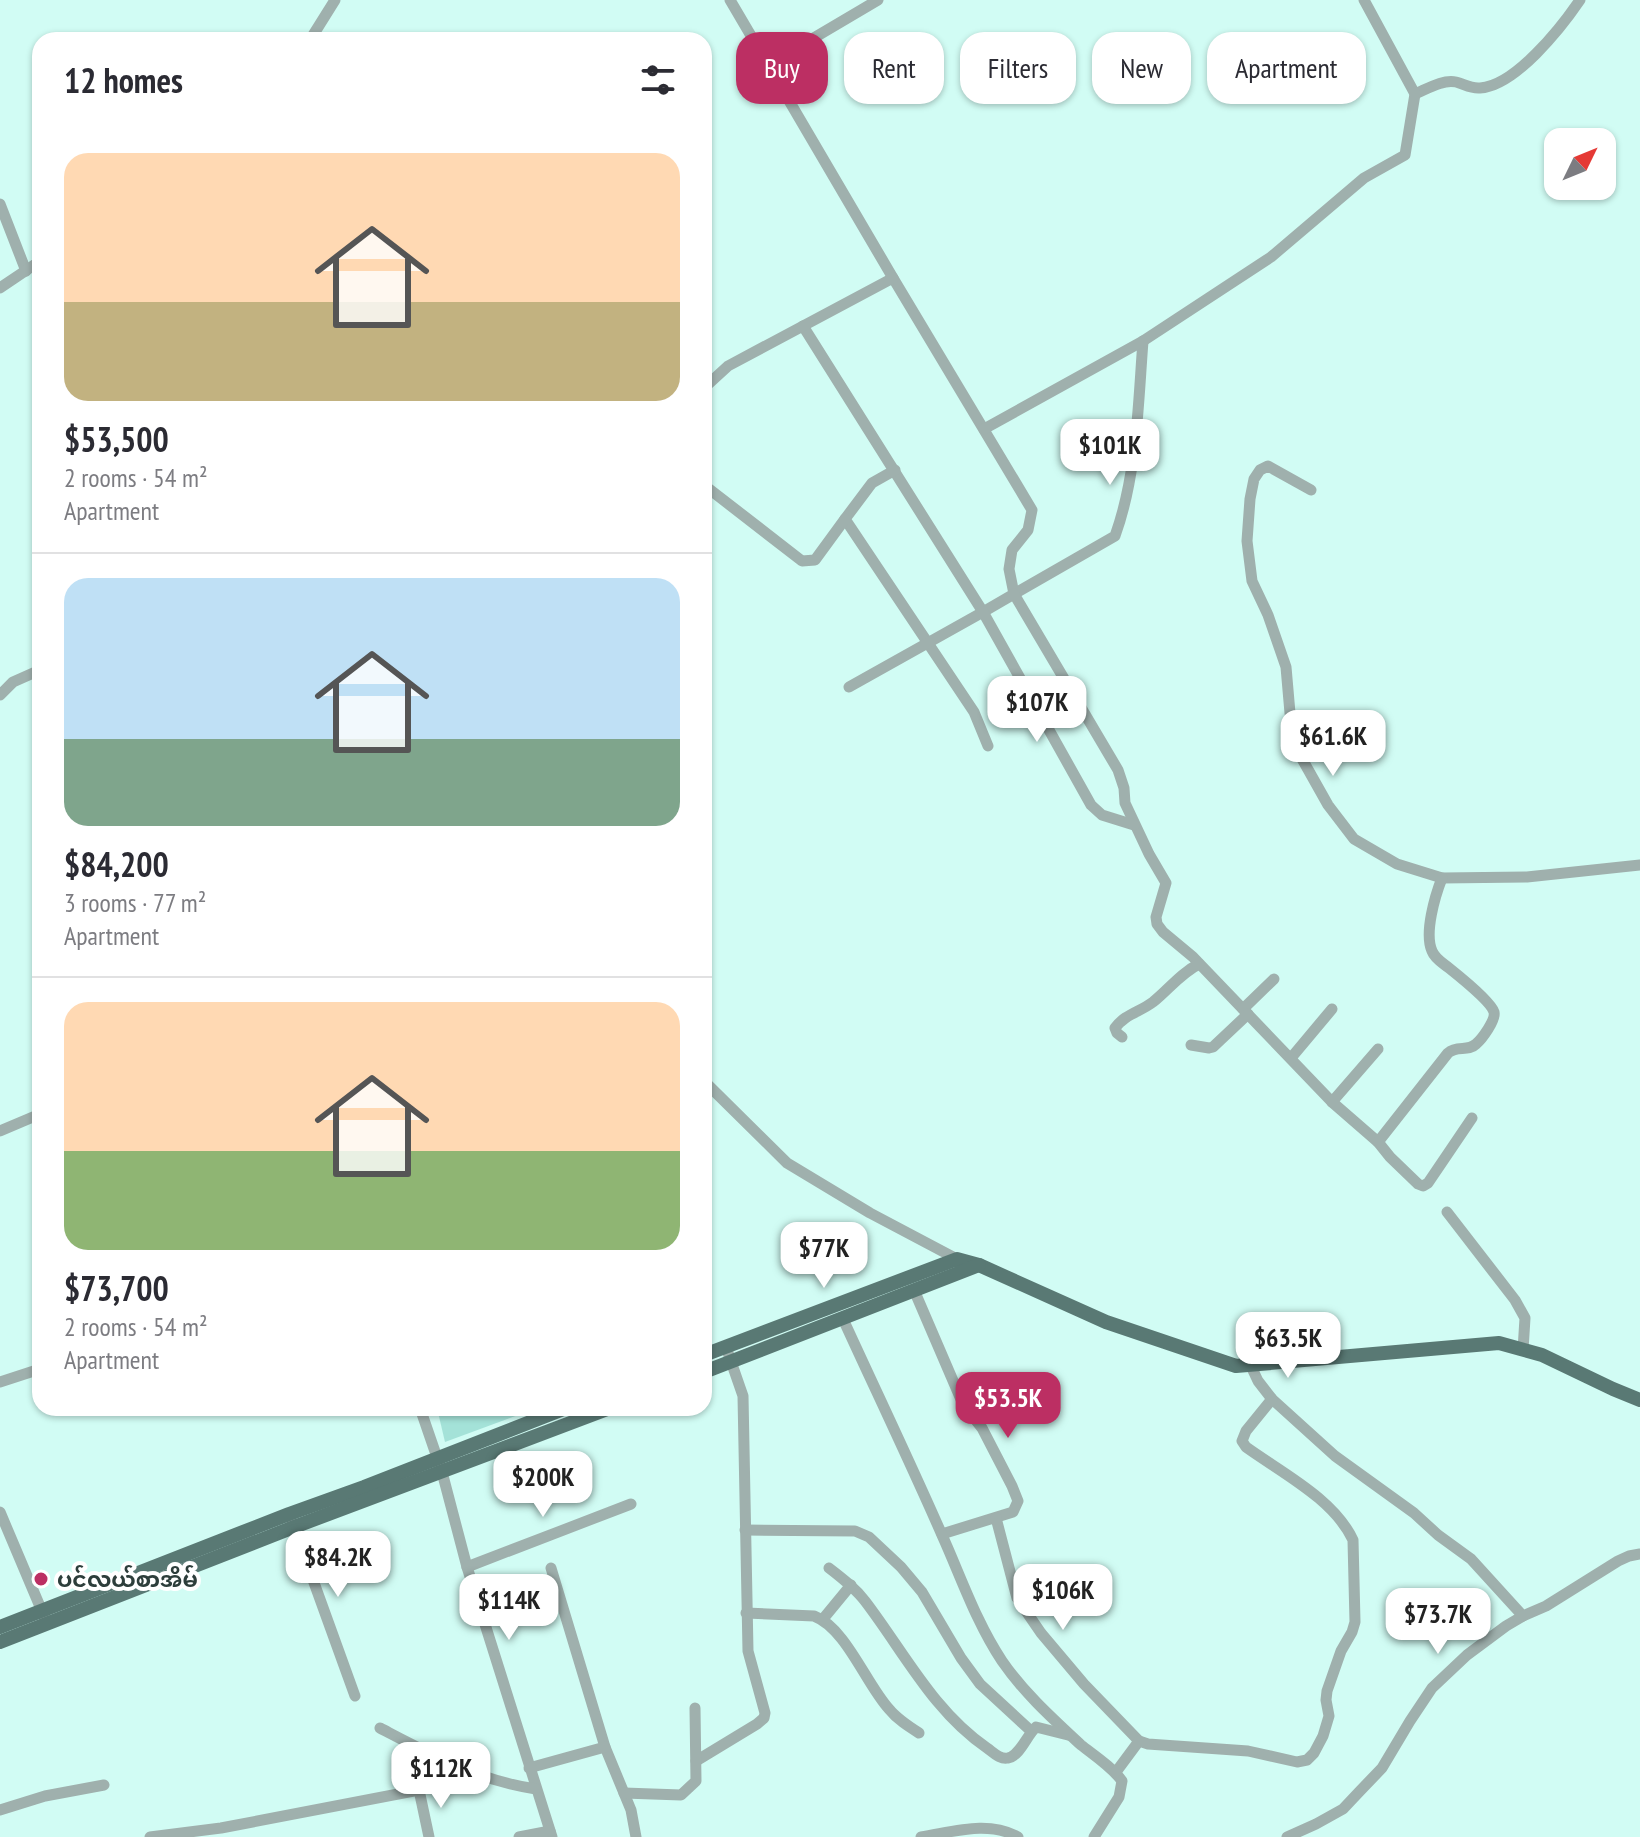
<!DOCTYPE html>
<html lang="en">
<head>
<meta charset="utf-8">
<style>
  :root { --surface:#fff; --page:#f7f7f7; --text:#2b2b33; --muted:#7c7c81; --line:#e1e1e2; --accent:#bc2f63 }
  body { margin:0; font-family:"PT Sans Narrow","Noto Sans Myanmar",sans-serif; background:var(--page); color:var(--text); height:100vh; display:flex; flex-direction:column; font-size:30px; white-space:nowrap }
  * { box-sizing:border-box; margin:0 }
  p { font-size:26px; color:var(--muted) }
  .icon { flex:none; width:44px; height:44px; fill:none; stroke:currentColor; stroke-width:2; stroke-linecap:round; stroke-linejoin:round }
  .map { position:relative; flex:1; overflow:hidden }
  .sheet { position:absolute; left:32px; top:32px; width:680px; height:1384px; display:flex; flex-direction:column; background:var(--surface); border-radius:24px; box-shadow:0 2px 6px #0004 }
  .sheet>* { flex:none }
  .guide { position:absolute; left:736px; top:32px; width:760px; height:72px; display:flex; gap:16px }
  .needle { width:52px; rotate:47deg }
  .fabs { position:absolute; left:1544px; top:128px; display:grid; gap:16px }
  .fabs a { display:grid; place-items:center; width:72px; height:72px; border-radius:16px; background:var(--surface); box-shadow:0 2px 6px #0004; font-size:40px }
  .price { position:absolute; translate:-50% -68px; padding:0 18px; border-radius:16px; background:#fff; color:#222; font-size:26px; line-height:52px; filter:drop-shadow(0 2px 4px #0008) }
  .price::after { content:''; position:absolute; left:50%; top:48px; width:24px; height:18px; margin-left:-12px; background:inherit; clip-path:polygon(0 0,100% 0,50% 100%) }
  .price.selected { background:var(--accent); color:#fff }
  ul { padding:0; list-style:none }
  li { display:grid; align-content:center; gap:16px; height:424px; padding:0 32px }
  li+li { border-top:2px solid var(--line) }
  li span { display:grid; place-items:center; height:248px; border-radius:24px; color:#555 }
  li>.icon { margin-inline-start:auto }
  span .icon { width:144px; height:144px; fill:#fffc; stroke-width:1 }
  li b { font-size:34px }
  h2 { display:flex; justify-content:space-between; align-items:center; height:96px; padding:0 32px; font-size:34px }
  .chip { padding:0 28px; border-radius:24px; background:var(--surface); box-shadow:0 2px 6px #0004; font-size:28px; line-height:72px }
  .chip.selected { background:var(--accent); color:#fff }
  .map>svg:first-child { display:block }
  .green { fill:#a4e2d8 }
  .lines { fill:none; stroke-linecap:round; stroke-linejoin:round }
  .minor { stroke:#9fb0ad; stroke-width:11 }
  .major { stroke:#597974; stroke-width:14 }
  .poi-dot { fill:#bc2f63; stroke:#fff; stroke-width:3 }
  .labels { text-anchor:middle; stroke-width:8; stroke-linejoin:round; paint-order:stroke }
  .poi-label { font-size:22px; font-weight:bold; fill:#2d3e3b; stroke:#fff; text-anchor:start }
</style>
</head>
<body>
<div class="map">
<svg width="1640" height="1837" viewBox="0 0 1640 1837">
  <rect width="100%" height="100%" fill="#d1fcf4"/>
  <polygon class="green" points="437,1408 537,1408 445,1442"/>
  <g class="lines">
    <g class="minor">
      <path d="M730,0l163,278 139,232 -4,20 -16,20 -3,19 5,25 101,-58c22,-61 23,-130 28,-195"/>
      <polyline points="310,40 335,0"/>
      <polyline points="768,65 878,0"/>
      <path d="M1415,94c12,-5 28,-15 41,-12 8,2 15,7 24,6 35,-2 81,-60 100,-88"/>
      <polyline points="0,204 26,271"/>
      <polyline points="0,288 40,261"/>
      <polyline points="803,326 983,612 1014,594 1118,770 1124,788 1125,803 1149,854 1166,883 1156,917 1157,924 1163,932 1193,957 1332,1102 1378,1142 1390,1157 1418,1184 1423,1186 1428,1183 1472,1118"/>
      <polyline points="704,388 728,366 893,278"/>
      <polyline points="984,429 1143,341 1271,257 1364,178 1405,155 1415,94 1364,0"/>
      <polyline points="895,470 872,483 845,519 974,712 988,746"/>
      <polyline points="704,485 802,561 815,560 845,519"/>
      <polyline points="1311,490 1268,466 1260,470 1254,479 1250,499 1247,541 1252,581 1268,615 1286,667 1290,713 1294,735 1301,757 1328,805 1354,839 1397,864 1442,878 1527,877 1640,865"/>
      <polyline points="849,687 983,612 1091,805 1102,815 1134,825"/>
      <polyline points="0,695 13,682 40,670"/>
      <polyline points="1243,1009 1274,979"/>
      <path d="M1122,1037l-5,-4 -2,-5c10,-14 25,-16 38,-26 16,-13 28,-29 46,-38"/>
      <polyline points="1191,1045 1209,1048 1213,1047 1248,1014"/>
      <polyline points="1291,1058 1332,1009"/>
      <polyline points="704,1081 787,1163 870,1213 957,1259"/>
      <polyline points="1332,1102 1378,1049"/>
      <polyline points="0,1131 40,1114"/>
      <path d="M1378,1142l70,-89c9,-8 20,-1 28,-9 6,-5 20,-24 18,-32 -3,-10 -35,-36 -45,-44 -6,-5 -14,-9 -17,-17 -8,-18 3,-55 10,-73"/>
      <polyline points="1447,1212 1515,1300 1525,1318 1523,1350"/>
      <polyline points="914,1290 963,1404 982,1428 1012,1486 1018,1501 1013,1512 942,1534"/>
      <path d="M843,1319c33,72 67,143 99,216 19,42 34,87 60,126 22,32 51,58 79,84 14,11 31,22 41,36l-3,16 -25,40"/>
      <polyline points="1250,1364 1258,1381 1272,1399 1335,1456 1414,1513 1438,1535 1471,1559 1523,1616"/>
      <polyline points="0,1382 40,1369"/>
      <polyline points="420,1408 442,1472 467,1567 552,1837"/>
      <polyline points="0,1512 44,1616"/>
      <polyline points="996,1518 1017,1598 1041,1633 1084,1684 1139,1741"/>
      <polyline points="291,1519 355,1696"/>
      <polyline points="745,1530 855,1531 869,1537 901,1567 922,1592 961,1658 980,1684 1031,1731"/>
      <polyline points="467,1567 631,1504"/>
      <polyline points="551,1568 605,1747 631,1810 636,1837"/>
      <path d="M829,1568c13,10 26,20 36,33 39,51 68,110 122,147 6,4 13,12 21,10 12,-2 19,-23 28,-31l32,8"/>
      <path d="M746,1613l68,3c32,12 52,68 75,93 8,10 19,17 30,24"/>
      <polyline points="823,1619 851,1585"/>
      <path d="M380,1728c50,26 99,53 156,61"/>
      <polyline points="696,1761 757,1724 764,1718 765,1713 748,1651 743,1396 726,1347"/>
      <polyline points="529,1768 605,1747"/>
      <path d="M1116,1772l23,-31 9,3 100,7 49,11 10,-2 7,-7 9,-17 6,-20 -3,-16 1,-9 14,-40 11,-19 3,-10 -2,-82c-19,-41 -71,-67 -107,-93l-4,-6 4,-10 26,-32"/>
      <polyline points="419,1790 429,1837"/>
      <polyline points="624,1793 681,1795 696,1781 695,1708"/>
      <polyline points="0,1810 45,1796 104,1785"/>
      <polyline points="150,1837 221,1828 419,1790 430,1785 447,1763"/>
      <polyline points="519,1837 550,1831"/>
      <path d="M921,1837c32,-5 67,-17 97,0"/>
      <polyline points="1287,1837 1316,1824 1343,1809 1359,1792 1382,1768 1410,1721 1432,1688 1467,1655 1506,1626 1523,1616 1546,1606 1618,1561 1629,1556 1640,1554"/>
    </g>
    <g class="major">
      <polyline points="704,1355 957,1259 979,1265 1106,1322 1236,1366 1499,1343 1542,1355 1613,1389 1640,1400"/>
      <polyline points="704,1372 979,1265"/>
      <polyline points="0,1627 289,1514 364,1487 566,1408"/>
      <polyline points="0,1642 294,1527 610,1408"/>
    </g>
  </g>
  <circle class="poi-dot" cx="41" cy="1579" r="8"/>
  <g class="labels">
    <g class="poi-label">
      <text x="57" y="1587">ပင်လယ်စာအိမ်</text>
    </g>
  </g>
</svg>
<div class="fabs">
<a><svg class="needle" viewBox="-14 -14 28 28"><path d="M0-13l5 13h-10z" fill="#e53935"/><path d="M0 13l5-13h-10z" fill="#7c7c81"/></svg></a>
</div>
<b class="price" style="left:1110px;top:487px">$101K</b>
<b class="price" style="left:1037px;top:744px">$107K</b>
<b class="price" style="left:1333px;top:778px">$61.6K</b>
<b class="price" style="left:824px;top:1290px">$77K</b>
<b class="price" style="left:1288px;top:1380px">$63.5K</b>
<b class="price selected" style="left:1008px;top:1440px">$53.5K</b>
<b class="price" style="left:543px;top:1519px">$200K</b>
<b class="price" style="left:338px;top:1599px">$84.2K</b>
<b class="price" style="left:1063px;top:1632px">$106K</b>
<b class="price" style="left:509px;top:1642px">$114K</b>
<b class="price" style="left:1438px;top:1656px">$73.7K</b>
<b class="price" style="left:441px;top:1810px">$112K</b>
<div class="guide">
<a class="chip selected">Buy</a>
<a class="chip">Rent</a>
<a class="chip">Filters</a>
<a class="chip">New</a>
<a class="chip">Apartment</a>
</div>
<section class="sheet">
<h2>12 homes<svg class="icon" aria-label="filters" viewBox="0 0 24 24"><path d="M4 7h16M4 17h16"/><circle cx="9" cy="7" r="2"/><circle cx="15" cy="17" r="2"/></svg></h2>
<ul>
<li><span style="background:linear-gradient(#ffd9b3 60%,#c2b280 0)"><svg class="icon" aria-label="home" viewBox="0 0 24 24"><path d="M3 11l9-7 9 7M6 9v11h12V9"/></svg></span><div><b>$53,500</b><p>2 rooms · 54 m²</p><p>Apartment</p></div></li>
<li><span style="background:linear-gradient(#bfe0f5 65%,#7fa58c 0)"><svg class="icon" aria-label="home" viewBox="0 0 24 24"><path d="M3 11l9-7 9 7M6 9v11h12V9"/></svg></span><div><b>$84,200</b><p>3 rooms · 77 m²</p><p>Apartment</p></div></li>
<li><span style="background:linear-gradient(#ffd9b3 60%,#8fb573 0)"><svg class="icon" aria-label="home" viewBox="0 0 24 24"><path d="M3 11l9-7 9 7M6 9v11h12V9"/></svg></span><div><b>$73,700</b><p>2 rooms · 54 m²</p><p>Apartment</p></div></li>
</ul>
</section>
</div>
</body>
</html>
